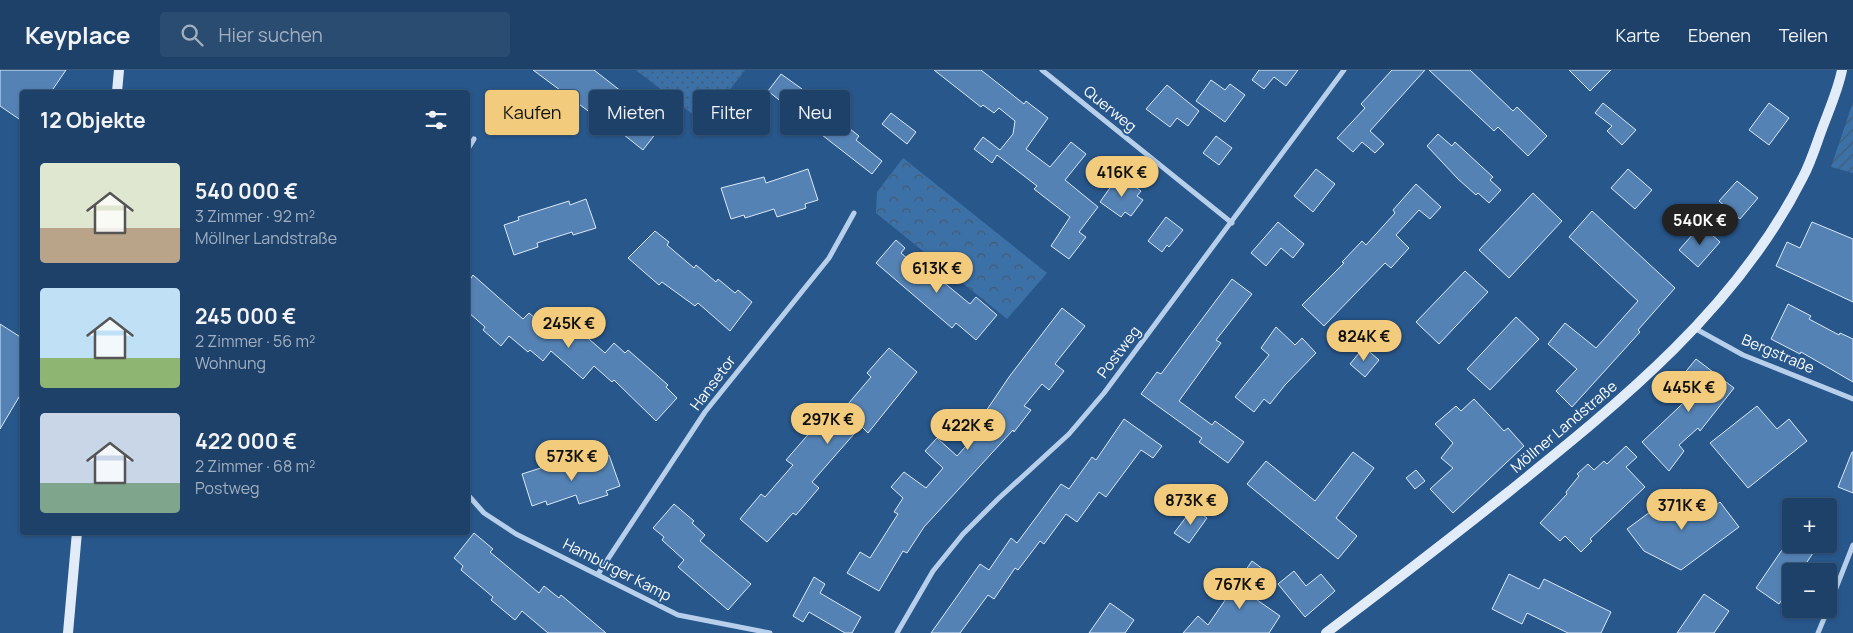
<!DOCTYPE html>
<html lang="de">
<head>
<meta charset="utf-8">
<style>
  :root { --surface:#1e4169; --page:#2b4c71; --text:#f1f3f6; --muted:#a1afc0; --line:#3c5a7d; --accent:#f2cc7c }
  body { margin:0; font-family:Manrope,sans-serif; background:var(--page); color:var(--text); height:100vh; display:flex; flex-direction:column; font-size:19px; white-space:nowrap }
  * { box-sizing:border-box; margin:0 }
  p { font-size:16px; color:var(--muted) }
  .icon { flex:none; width:28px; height:28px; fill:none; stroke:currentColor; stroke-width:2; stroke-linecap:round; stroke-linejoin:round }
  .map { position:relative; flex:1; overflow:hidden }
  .panel { position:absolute; left:20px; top:20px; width:450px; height:445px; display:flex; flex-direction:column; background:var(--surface); border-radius:5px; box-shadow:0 1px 4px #0004,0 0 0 1px var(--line) }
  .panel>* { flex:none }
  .hud { position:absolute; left:485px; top:20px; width:475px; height:45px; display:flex; gap:10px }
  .fabs { position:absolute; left:1782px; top:428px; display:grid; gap:10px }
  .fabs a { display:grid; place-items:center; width:55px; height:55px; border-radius:5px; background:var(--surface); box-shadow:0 1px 4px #0004,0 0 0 1px var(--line); font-size:25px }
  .price { position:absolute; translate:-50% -42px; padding:0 11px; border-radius:18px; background:var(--accent); color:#111; font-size:16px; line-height:32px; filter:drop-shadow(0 1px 2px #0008) }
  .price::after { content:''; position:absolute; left:50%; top:30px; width:15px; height:11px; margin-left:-8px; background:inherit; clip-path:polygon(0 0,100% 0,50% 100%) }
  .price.active { background:#222; color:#fff }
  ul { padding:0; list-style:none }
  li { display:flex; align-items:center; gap:15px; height:125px; padding:0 20px }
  li span { display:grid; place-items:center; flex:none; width:140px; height:100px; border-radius:5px; color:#555 }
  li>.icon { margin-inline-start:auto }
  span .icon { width:60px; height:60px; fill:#fffc; stroke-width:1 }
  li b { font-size:21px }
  h2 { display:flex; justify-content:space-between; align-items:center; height:60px; padding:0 20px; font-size:21px }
  .chip { padding:0 18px; border-radius:5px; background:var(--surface); box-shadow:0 1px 4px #0004,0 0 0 1px var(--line); font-size:18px; line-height:45px }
  .chip.active { background:var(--accent); color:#111 }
  header { display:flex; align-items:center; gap:30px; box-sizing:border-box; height:70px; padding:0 25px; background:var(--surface); border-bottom:1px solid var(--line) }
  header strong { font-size:24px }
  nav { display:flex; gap:28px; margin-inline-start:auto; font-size:18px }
  .search { width:350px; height:45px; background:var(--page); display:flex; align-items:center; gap:12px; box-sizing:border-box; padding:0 18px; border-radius:5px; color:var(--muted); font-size:19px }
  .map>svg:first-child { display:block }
  .grass { fill:url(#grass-dots) }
  .park { fill:url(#park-crowns) }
  .garden { fill:url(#garden-furrows) }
  .building { fill:#5482b4; stroke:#dbe9f8 }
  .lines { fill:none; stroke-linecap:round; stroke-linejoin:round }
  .street { stroke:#b7cfea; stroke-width:5 }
  .secondary { stroke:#e1ecf8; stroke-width:10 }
  .labels { text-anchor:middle; stroke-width:4; stroke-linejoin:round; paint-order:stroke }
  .street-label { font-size:15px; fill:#fff; stroke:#28578c }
</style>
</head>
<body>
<header>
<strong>Keyplace</strong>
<div class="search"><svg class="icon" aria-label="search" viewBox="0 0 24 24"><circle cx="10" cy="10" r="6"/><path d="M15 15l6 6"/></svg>Hier suchen</div>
<nav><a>Karte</a><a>Ebenen</a><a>Teilen</a></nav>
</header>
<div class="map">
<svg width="1853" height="563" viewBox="0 0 1853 563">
  <defs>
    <pattern id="grass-dots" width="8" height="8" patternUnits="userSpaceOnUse" patternTransform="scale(1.25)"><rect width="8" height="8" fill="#3c71a8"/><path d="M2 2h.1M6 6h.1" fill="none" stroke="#465b71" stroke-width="1.8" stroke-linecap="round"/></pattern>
    <pattern id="park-crowns" width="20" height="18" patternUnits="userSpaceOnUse" patternTransform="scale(1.25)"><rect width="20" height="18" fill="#3c71a8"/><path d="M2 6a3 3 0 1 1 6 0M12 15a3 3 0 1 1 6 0" fill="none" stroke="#465b71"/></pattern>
    <pattern id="garden-furrows" width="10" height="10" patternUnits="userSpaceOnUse" patternTransform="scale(1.25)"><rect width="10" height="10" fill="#3c71a8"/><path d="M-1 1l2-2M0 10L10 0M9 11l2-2" fill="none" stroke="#465b71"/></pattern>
  </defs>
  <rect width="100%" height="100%" fill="#28578c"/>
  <polygon class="grass" points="636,0 745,0 704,53"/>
  <polygon class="park" points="903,88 1047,203 1007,249 876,143 877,122"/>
  <polygon class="garden" points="1853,32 1853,103 1831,97"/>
  <g class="building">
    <polygon points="0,0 66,0 51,22 22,22 22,51 0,36"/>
    <polygon points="533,0 594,0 663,54 643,80 604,49 603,52"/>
    <polygon points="934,0 981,0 1024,34 1026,31 1048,48 1026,79 1050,97 1071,72 1086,84 1065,110 1098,137 1079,162 1086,167 1069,189 1051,176 1070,147 1034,119 1037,116 997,85 992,93 974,79 983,67 1000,80 1013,64 1015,51 999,38 994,43 983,35 981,37"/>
    <polygon points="1259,0 1298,0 1286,16 1274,7 1264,19 1252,10"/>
    <polygon points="1392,0 1425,0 1370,61 1384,74 1375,83 1362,72 1353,82 1337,68 1365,38 1361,34"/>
    <polygon points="1429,0 1470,0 1513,41 1517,37 1547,66 1528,86 1498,57 1494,61"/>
    <polygon points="1569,0 1611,0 1590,21"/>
    <polygon points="781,4 802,19 788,37 768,21"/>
    <polygon points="1211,10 1225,20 1230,14 1245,25 1225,52 1196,31"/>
    <polygon points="1167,15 1199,41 1188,56 1177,48 1170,57 1146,39"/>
    <polygon points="1603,33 1636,60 1622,75 1607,61 1612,56 1595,43"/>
    <polygon points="1769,33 1789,48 1769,75 1749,60"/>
    <polygon points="891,43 916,62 907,74 882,54"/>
    <polygon points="831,44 859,66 856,70 882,91 872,104 817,61"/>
    <polygon points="1438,64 1452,76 1455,72 1493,107 1490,110 1501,120 1489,133 1478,123 1476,125 1458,109 1427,76"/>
    <polygon points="1216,66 1232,78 1219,95 1203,83"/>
    <polygon points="808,99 818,130 805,134 806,138 777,147 774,139 745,148 744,145 731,149 721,118 764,107 766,113"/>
    <polygon points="1316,99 1335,114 1313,142 1294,126"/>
    <polygon points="1628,99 1652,120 1635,139 1611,118"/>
    <polygon points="1119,105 1141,121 1137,126 1143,130 1131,146 1125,142 1121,147 1100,132"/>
    <polygon points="1737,111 1758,128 1740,149 1719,131"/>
    <polygon points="1416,114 1441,137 1430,149 1419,140 1396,165 1409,178 1391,198 1385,193 1324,256 1302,235 1344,193 1342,192 1362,171 1366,175 1395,143 1393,140"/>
    <polygon points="1533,123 1562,151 1509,208 1479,180"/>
    <polygon points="586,129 596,158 573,165 572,162 553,168 537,173 538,177 514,185 504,155 519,150 518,147 569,131 570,135"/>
    <polygon points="1592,141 1675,218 1638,260 1640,262 1572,337 1556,321 1577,299 1548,274 1565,253 1596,278 1638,231 1569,167"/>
    <polygon points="1166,147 1183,160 1169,177 1167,175 1162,182 1148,171"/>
    <polygon points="1278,152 1304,174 1293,188 1281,178 1266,196 1251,183"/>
    <polygon points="1812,152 1853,169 1853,232 1776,196 1787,172 1800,178"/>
    <polygon points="1701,155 1720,172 1698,197 1679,180"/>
    <polygon points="655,161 669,172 667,175 694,198 696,195 716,212 718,209 735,223 738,220 752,232 730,261 698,233 695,236 662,212 659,215 628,188"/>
    <polygon points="896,170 905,178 901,183 938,215 942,211 970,234 976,227 997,245 976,270 956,253 952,258 876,193"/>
    <polygon points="1465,201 1488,222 1439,274 1416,252"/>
    <polygon points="473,205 523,249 529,243 542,254 544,251 563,268 574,256 605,283 614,273 625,283 628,280 668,315 666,317 677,328 656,351 614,310 612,312 594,296 583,309 551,281 543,291 530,280 528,282 509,266 501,276 483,260 485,257 468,242 468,213"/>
    <polygon points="1232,209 1252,224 1216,270 1221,273 1179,331 1212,355 1215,351 1244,372 1228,393 1199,372 1202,368 1141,324 1157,302 1161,304"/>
    <polygon points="1788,234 1811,246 1809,249 1839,265 1840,263 1853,269 1853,312 1801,282 1800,284 1771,269"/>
    <polygon points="1062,238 1085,256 1055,294 1064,301 1049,320 1042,314 1024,336 1031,340 1014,362 1013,360 924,457 907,483 903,481 879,521 847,503 860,482 870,488 898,444 894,442 903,428 891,417 904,402 926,418 943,398 925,381 937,368 957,386 993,346 986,341 1009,307"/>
    <polygon points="1516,247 1539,269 1490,320 1467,299"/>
    <polygon points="0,254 22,268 22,322 0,359"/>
    <polygon points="1276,257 1295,275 1302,268 1316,283 1285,315 1270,334 1264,329 1254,342 1235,327 1269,285 1261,278"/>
    <polygon points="1364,277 1379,290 1365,307 1350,294"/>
    <polygon points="889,278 917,302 868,363 861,356 812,412 819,418 796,445 793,443 767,472 740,449 761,424 765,427 793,395 786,390 825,345 835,335 842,341 871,307 867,303"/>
    <polygon points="1696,289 1734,318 1700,361 1698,358 1679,375 1684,381 1669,401 1642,372 1694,323 1678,311"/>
    <polygon points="1474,329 1504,361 1508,358 1524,376 1453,443 1430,419 1453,398 1441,388 1453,373 1435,354 1456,336 1461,341"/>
    <polygon points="1757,336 1777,359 1789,349 1807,371 1748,418 1710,373"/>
    <polygon points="1124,349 1162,376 1153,388 1141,380 1106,427 1099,422 1077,452 1066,444 1044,474 1040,471 1018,500 1015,498 994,529 988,525 960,563 931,563 980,494 989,500 1011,468 1017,473 1061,414 1069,419 1092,387 1096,390"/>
    <polygon points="1626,376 1637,387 1626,397 1645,417 1590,469 1592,471 1581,482 1565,466 1560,471 1540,453 1567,424 1566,422 1579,406 1577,404 1588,394 1594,400 1604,391 1607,394"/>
    <polygon points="1353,382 1374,398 1336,448 1357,466 1338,489 1247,414 1266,391 1315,431"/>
    <polygon points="1852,382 1853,382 1853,423 1838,417"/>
    <polygon points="609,385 620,416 606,421 608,425 579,434 576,425 547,435 546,431 532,436 522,404 547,396 548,400 566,394 568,400"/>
    <polygon points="1416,400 1425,411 1415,419 1406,408"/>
    <polygon points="1681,419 1701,446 1720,432 1739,457 1681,500 1644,481 1627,459"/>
    <polygon points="674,434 694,451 692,453 705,465 700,471 751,514 728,540 678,497 684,490 662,470 664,467 653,458"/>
    <polygon points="1193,438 1207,448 1189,473 1174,463"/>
    <polygon points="474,463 493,479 490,482 539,523 544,516 559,528 561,525 606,563 548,563 522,541 515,550 491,530 493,527 461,500 463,496 454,488"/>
    <polygon points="1786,474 1819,474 1801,501 1791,501 1791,516 1779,534 1756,518"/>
    <polygon points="1252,491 1267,502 1250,525 1280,546 1269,563 1183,563 1198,546 1208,555"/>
    <polygon points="1294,501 1306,516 1321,504 1335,521 1305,547 1278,514"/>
    <polygon points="1509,504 1539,519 1544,509 1611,542 1601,563 1568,563 1527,543 1522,554 1492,539"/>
    <polygon points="814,507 825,514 820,523 861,547 852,563 845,563 809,542 803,552 793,546"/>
    <polygon points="1704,524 1729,541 1714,563 1677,563"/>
    <polygon points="1110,533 1134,550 1125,563 1089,563"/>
  </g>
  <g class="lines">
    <g class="street">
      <polyline points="1042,0 1232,153"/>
      <polyline points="468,79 474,69"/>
      <polyline points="1696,259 1743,285 1853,329"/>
      <polyline points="468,425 484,443 516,464 678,545 770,563"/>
      <polyline points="598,504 705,342 829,188 854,143"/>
      <polyline points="1829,536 1853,475"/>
      <polyline points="897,563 933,501 963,464 998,429 1069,364 1104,323 1344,0"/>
      <polyline points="1818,563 1828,539"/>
    </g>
    <g class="secondary">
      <polyline points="117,22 119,0"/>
      <polyline points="68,563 77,462"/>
      <path d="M1326,563c61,-46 121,-92 180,-139 113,-91 231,-185 297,-317 8,-15 13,-32 19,-48 7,-19 16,-39 20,-59"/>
    </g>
  </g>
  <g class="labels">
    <g class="street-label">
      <text transform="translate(1110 39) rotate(39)" y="5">Querweg</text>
      <text transform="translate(1119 282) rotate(-53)" y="5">Postweg</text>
      <text transform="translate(1778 284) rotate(23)" y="5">Bergstraße</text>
      <text transform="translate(713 313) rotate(-53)" y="5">Hansetor</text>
      <text transform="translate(1564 357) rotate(-40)" y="5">Möllner Landstraße</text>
      <text transform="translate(617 500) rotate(27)" y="5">Hamburger Kamp</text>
    </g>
  </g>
</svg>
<div class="fabs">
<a>+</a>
<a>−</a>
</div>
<b class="price" style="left:1122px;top:128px">416K €</b>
<b class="price active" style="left:1700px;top:176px">540K €</b>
<b class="price" style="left:937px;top:224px">613K €</b>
<b class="price" style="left:569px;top:279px">245K €</b>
<b class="price" style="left:1364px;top:292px">824K €</b>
<b class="price" style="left:1689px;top:343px">445K €</b>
<b class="price" style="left:828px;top:375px">297K €</b>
<b class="price" style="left:968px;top:381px">422K €</b>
<b class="price" style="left:572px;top:412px">573K €</b>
<b class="price" style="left:1191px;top:456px">873K €</b>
<b class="price" style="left:1682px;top:461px">371K €</b>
<b class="price" style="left:1240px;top:540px">767K €</b>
<div class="hud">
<a class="chip active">Kaufen</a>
<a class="chip">Mieten</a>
<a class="chip">Filter</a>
<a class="chip">Neu</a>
</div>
<section class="panel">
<h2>12 Objekte<svg class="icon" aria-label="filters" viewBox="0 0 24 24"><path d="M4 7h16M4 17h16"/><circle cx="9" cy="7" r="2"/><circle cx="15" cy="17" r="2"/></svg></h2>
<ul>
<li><span style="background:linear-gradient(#dfe7d0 65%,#b9a48a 0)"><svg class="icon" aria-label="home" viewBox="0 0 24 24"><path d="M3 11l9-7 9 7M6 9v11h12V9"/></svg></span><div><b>540 000 €</b><p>3 Zimmer · 92 m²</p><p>Möllner Landstraße</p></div></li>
<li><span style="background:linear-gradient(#bfe0f5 70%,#8fb573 0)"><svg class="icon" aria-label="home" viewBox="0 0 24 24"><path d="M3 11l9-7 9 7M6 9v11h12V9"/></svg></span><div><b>245 000 €</b><p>2 Zimmer · 56 m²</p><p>Wohnung</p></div></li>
<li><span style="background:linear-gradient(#c9d6e8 70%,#7fa58c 0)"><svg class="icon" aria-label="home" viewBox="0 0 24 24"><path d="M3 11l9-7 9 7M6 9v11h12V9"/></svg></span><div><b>422 000 €</b><p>2 Zimmer · 68 m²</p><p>Postweg</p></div></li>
</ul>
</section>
</div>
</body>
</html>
